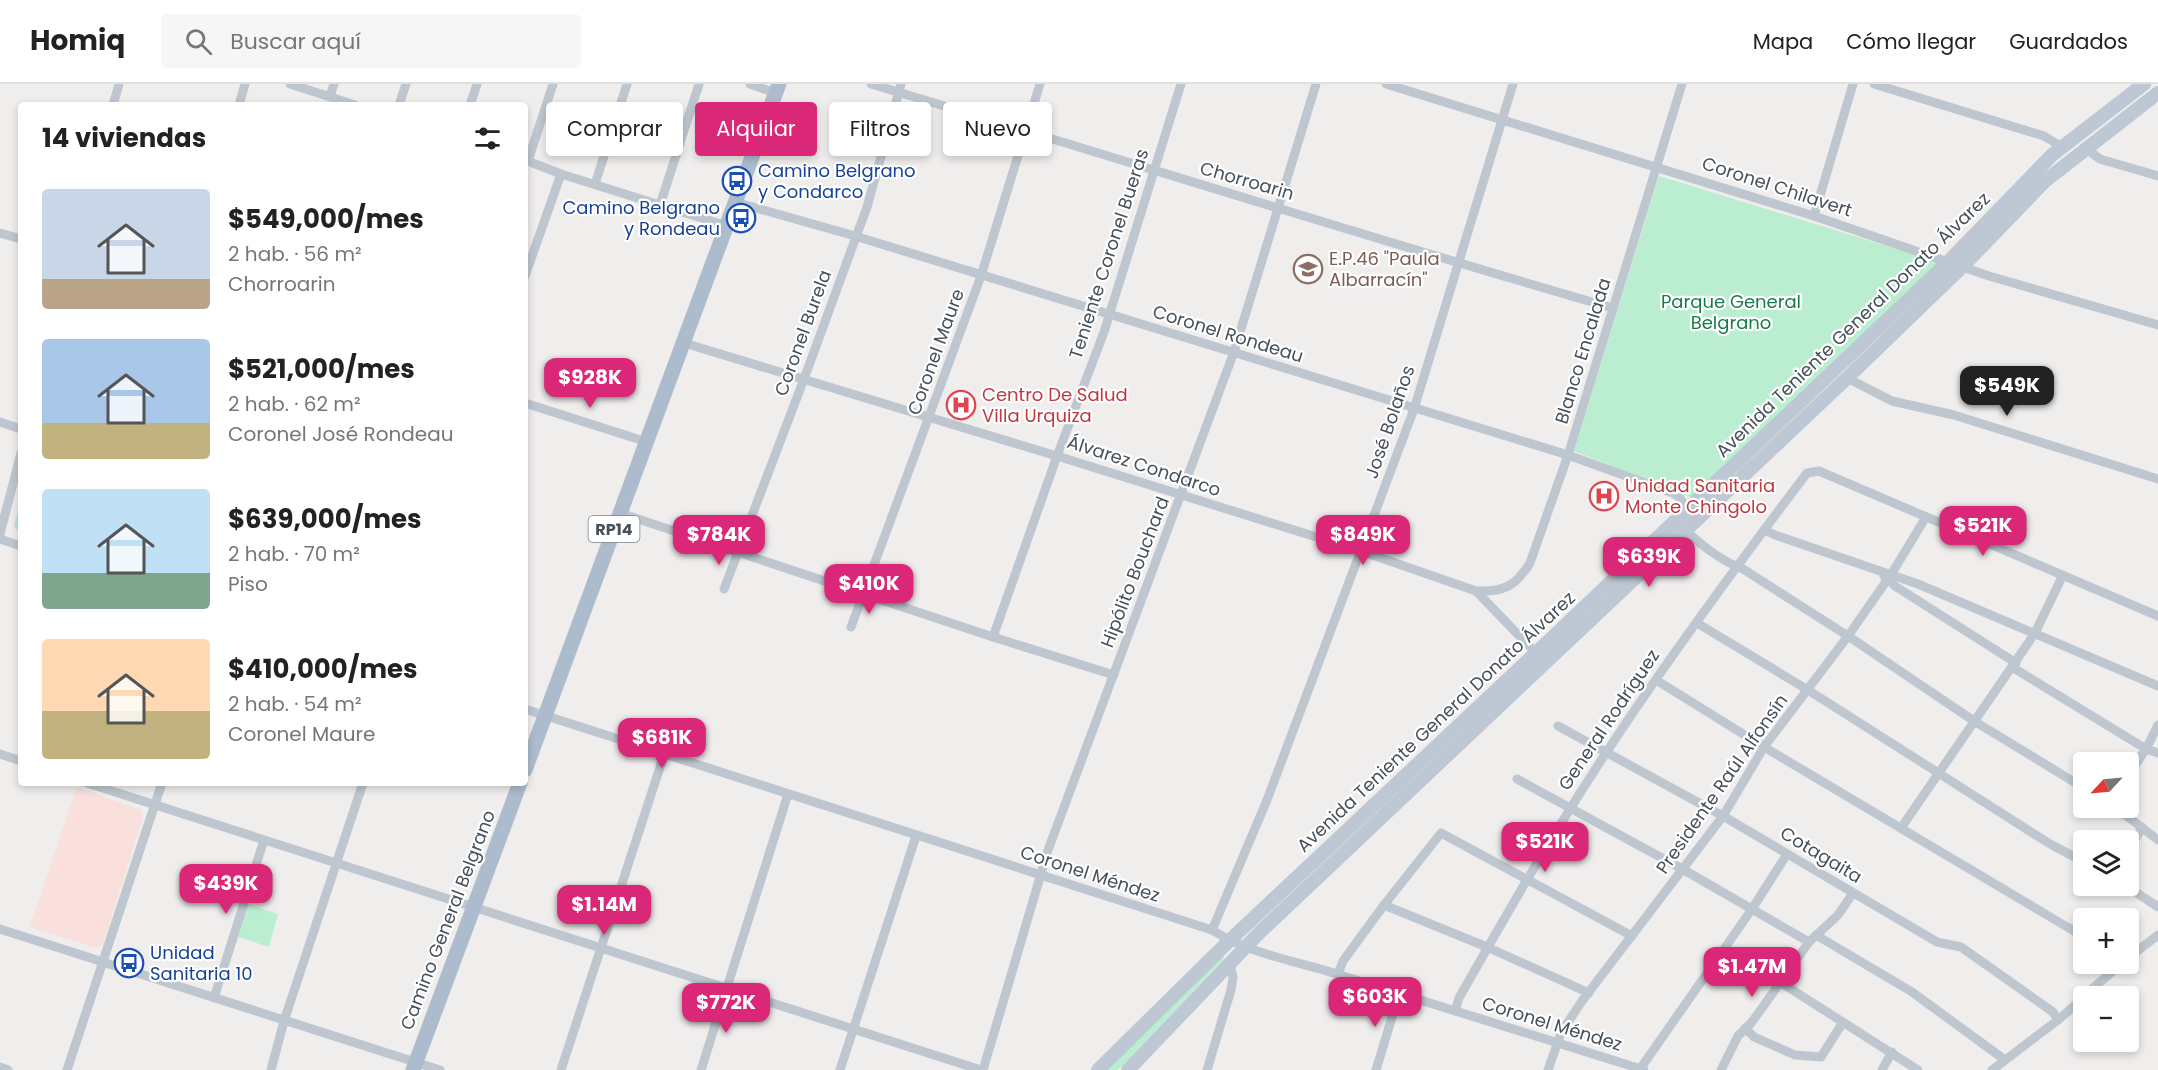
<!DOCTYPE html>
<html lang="es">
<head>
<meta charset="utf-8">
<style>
  :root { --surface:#fff; --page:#f6f6f6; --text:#222; --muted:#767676; --line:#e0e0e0; --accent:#db2777 }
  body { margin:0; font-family:Poppins,sans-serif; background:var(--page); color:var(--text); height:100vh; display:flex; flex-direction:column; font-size:22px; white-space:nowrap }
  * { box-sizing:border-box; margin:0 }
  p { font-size:20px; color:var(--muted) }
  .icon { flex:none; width:33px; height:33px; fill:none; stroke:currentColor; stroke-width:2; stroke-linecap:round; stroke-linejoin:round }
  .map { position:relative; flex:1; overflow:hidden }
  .drawer { position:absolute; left:18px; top:18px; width:510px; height:684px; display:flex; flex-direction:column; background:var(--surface); border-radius:6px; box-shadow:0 3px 9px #0003 }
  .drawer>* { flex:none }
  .top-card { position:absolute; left:546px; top:18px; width:570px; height:54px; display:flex; gap:12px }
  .needle { width:39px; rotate:244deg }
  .buttons { position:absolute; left:2073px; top:668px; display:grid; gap:12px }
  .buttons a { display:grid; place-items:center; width:66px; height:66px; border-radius:6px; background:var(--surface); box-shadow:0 3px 9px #0003; font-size:30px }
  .price { position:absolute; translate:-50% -51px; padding:0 14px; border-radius:12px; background:var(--accent); color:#fff; font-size:20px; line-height:39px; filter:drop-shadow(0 2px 3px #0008) }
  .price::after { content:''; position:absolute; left:50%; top:36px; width:18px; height:14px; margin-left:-9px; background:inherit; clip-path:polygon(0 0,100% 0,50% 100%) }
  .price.selected { background:#222; color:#fff }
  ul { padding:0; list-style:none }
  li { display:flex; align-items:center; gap:18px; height:150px; padding:0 24px }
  li span { display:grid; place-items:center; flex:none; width:168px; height:120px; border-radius:6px; color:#555 }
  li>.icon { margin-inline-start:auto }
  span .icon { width:72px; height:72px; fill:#fffc; stroke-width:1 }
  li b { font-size:26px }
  h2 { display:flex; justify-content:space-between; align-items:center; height:72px; padding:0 24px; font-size:26px }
  .chip { padding:0 21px; border-radius:6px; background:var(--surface); box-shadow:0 3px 9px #0003; font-size:21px; line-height:54px }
  .chip.selected { background:var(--accent); color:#fff }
  header { display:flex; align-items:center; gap:36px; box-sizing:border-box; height:84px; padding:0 30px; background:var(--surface); border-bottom:2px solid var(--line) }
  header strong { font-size:28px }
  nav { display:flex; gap:33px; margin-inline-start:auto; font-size:21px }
  .search { width:420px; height:54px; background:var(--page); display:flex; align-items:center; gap:15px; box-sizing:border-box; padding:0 21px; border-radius:6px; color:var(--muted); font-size:22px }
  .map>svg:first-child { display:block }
  .medical { fill:#fae0dd }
  .green { fill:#bbeed0 }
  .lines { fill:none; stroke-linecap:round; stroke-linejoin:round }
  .street { stroke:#bec7cf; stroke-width:9 }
  .secondary { stroke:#bec8d4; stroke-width:14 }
  .primary { stroke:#adbccc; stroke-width:15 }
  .labels { text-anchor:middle; stroke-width:4.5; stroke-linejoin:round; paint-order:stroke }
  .shield { fill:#fff; stroke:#7e848c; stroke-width:1.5 }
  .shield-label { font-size:16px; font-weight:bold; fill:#46505a }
  .transit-label { font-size:18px; fill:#164399; stroke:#fff; text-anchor:start }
  .street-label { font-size:18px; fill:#46505a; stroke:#fff }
  .education-label { font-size:18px; fill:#785e54; stroke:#fff; text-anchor:start }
  .park-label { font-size:18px; fill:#187a4b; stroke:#fff }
  .health-label { font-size:18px; fill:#be3a42; stroke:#fff; text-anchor:start }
</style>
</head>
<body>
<header>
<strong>Homiq</strong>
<div class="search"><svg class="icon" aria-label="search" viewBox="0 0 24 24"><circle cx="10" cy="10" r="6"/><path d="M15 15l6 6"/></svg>Buscar aquí</div>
<nav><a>Mapa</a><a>Cómo llegar</a><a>Guardados</a></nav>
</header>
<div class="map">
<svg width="2158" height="986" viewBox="0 0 2158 986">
  <rect width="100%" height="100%" fill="#f0eded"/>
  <polygon class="medical" points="77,703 141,726 143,733 103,860 96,864 30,843"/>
  <g class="green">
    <polygon points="1659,92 1942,179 1693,414 1574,367"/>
    <polygon points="21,413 21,451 14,442"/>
    <polygon points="248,820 278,830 269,863 238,853"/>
    <polygon points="1223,871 1224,875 1118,986 1106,986"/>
  </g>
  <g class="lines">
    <g class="street">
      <polyline points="290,0 355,21"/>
      <polyline points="750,0 775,9"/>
      <path d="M871,0c248,74 494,153 742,224"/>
      <polyline points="1386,0 1814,132 1989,192 2158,241"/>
      <polyline points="1874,0 2044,52 2062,63"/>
      <polyline points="330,12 334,0"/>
      <polyline points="113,21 119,0"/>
      <polyline points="239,21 245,0"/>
      <polyline points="399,21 406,0"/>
      <polyline points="470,21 477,0"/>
      <polyline points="2085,64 2100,75 2158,92"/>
      <polyline points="525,76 561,90 727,142"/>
      <polyline points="528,77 553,0"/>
      <polyline points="595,100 627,0"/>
      <polyline points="735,118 855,152 1568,371 1673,409 1679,413 1697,438"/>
      <polyline points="660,121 699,0"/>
      <polyline points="1814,132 1853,0"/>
      <polyline points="0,149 21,155"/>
      <polyline points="525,192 561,90"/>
      <polyline points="684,259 1057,372 1361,467 1476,507 1536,569"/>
      <polyline points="1847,294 1892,317 1954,331 2158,395"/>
      <polyline points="525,319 647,358"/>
      <polyline points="0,338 21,345"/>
      <polyline points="620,429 993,553 1114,591"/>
      <path d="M1684,443c11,15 41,36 59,42l105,67 126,85 110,67"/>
      <polyline points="1764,446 1775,451 1918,500 2158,602"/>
      <polyline points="0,450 21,369"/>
      <polyline points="0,455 21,462"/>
      <polyline points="1884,492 1895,502 2016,579"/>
      <polyline points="724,505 804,295 867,123 901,0"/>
      <path d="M1476,507c27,1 39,-4 54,-28l38,-108 114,-371"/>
      <polyline points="1697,539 1808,606 2050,760 2084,778"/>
      <polyline points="851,543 981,192 1040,0"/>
      <polyline points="993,553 1057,372 1104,248 1181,0"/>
      <polyline points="2012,583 2146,665 2158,669"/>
      <polyline points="1656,596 1764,663 2084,853"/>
      <path d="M525,625l687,221c39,25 86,31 128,45 102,32 203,63 304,95"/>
      <polyline points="1558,642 1723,732 1937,858 1961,863 2053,928 2058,936"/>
      <polyline points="0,670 21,677"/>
      <polyline points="2128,692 2146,665 2158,641"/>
      <polyline points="1517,695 1684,786 1809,858"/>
      <polyline points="87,699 981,986"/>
      <polyline points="2115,723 2158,756"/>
      <polyline points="1901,744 2035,549 2062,493"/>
      <polyline points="2128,768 2142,743"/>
      <polyline points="2125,801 2158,823"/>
      <polyline points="1384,821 1487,863 1589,909"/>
      <polyline points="0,845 440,986"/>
      <polyline points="1212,846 1267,716 1414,325 1513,0"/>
      <polyline points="1816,851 1912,908 2005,976"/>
      <polyline points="2128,874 2158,851"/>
      <polyline points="1338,890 1343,877 1384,821 1441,749 1632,852"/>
      <polyline points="1780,898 1918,986"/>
      <polyline points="2084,912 2122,879"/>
      <polyline points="214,914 264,756"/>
      <path d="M1455,927l4,-13c47,-83 94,-165 147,-245 63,-96 132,-189 201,-280l12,-2 339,145"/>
      <polyline points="1745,944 1754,953 1795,971 1821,973 1843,938"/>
      <polyline points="0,983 8,986"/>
      <polyline points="1640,985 1752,825 1787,770"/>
      <polyline points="67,986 162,699"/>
      <polyline points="271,986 284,937 363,699"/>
      <polyline points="561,986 664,671"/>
      <polyline points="701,986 788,710"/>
      <polyline points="840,986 916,752"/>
      <polyline points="983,986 1048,766 1234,268 1316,0"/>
      <polyline points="1207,986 1231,906 1233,894 1230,879"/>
      <polyline points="1376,986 1399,910"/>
      <polyline points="1548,986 1561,949 1582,917 1723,732 1764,663 1848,552 1892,489 1926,433"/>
      <polyline points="1721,986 1738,952 1752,938 1809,858 1838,831 1853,809"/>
      <polyline points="1882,986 1892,968"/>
      <polyline points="1992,986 2058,936 2084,913"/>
    </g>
    <g class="secondary">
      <polyline points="1098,986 1229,857 1536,569 1948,178 2052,71 2144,0"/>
      <polyline points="1128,986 1260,848 1847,294 1963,182 2045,97 2158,9"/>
    </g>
    <g class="primary">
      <polyline points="525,686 779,0"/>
      <polyline points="413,986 520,699"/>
    </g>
  </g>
  <defs>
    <g id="bus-ring" transform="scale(1.5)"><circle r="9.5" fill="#fff" stroke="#1a4fb4" stroke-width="1.5"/><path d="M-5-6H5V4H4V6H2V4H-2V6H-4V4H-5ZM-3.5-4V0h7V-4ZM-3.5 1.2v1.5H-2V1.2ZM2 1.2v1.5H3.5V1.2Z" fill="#1a4fb4"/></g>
    <g id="school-ring" transform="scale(1.5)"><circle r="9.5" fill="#fff" stroke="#8d6e63" stroke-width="1.5"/><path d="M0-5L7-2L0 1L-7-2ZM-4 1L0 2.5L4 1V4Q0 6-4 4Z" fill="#8d6e63"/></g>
    <g id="hospital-ring" transform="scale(1.5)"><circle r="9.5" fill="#fff" stroke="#e0444e" stroke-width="1.5"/><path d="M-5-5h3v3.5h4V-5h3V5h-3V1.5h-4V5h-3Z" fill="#e0444e"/></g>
  </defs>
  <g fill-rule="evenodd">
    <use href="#bus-ring" x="737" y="97"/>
    <use href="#bus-ring" x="741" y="134"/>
    <use href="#school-ring" x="1308" y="185"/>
    <use href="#hospital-ring" x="961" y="321"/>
    <use href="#hospital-ring" x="1604" y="412"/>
    <use href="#bus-ring" x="129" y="879"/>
  </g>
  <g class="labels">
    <rect class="shield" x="588.5" y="432" width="51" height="26" rx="4.5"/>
    <g class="shield-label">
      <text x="614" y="451">RP14</text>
    </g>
    <g class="transit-label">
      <text x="758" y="93">Camino Belgrano<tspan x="758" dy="21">y Condarco</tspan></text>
      <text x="720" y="130" text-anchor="end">Camino Belgrano<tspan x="720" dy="21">y Rondeau</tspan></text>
      <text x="150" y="875">Unidad<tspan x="150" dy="21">Sanitaria 10</tspan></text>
    </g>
    <g class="street-label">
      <text transform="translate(1247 97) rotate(16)" y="6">Chorroarin</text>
      <text transform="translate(1777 103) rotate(18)" y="6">Coronel Chilavert</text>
      <text transform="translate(1109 170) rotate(-72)" y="6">Teniente Coronel Bueras</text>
      <text transform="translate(1853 241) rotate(-44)" y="6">Avenida Teniente General Donato Álvarez</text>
      <text transform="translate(803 249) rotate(-70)" y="6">Coronel Burela</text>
      <text transform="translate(1228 250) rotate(17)" y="6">Coronel Rondeau</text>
      <text transform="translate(1583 267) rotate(-73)" y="6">Blanco Encalada</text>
      <text transform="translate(936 268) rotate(-70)" y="6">Coronel Maure</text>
      <text transform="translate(1390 338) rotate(-71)" y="6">José Bolaños</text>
      <text transform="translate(1144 382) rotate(18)" y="6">Álvarez Condarco</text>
      <text transform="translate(1135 488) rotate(-69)" y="6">Hipólito Bouchard</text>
      <text transform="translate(1609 636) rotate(-56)" y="6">General Rodríguez</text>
      <text transform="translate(1436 638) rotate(-43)" y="6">Avenida Teniente General Donato Álvarez</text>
      <text transform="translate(1722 700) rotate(-55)" y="6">Presidente Raúl Alfonsín</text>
      <text transform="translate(1821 771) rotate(31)" y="6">Cotagaita</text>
      <text transform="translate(1090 790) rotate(18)" y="6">Coronel Méndez</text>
      <text transform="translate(448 836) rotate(-69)" y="6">Camino General Belgrano</text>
      <text transform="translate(1552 940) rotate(17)" y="6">Coronel Méndez</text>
    </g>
    <g class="education-label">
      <text x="1329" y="181">E.P.46 "Paula<tspan x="1329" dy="21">Albarracín"</tspan></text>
    </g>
    <g class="park-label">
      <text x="1731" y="224">Parque General<tspan x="1731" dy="21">Belgrano</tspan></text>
    </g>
    <g class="health-label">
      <text x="982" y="317">Centro De Salud<tspan x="982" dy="21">Villa Urquiza</tspan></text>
      <text x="1625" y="408">Unidad Sanitaria<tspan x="1625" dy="21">Monte Chingolo</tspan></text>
    </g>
  </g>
</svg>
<div class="buttons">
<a><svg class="needle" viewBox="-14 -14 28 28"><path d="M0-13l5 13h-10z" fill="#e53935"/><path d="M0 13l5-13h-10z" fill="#767676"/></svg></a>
<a><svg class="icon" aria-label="layers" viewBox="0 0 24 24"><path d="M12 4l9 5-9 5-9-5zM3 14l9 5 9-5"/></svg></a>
<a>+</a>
<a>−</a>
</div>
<b class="price" style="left:590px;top:325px">$928K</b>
<b class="price selected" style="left:2007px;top:333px">$549K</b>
<b class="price" style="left:1983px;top:473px">$521K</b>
<b class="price" style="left:719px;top:482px">$784K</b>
<b class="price" style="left:1363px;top:482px">$849K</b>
<b class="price" style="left:1649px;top:504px">$639K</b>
<b class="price" style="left:869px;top:531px">$410K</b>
<b class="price" style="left:662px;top:685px">$681K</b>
<b class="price" style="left:1545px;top:789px">$521K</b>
<b class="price" style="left:226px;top:831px">$439K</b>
<b class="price" style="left:604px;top:852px">$1.14M</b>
<b class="price" style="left:1752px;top:914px">$1.47M</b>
<b class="price" style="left:1375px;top:944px">$603K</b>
<b class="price" style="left:726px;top:950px">$772K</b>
<div class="top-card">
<a class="chip">Comprar</a>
<a class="chip selected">Alquilar</a>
<a class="chip">Filtros</a>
<a class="chip">Nuevo</a>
</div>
<section class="drawer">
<h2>14 viviendas<svg class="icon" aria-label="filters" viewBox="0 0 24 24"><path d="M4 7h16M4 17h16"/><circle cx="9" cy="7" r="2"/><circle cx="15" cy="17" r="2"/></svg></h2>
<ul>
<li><span style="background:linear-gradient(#c9d6e8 75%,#b9a48a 0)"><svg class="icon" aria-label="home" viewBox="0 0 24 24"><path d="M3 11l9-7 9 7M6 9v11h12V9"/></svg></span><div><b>$549,000/mes</b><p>2 hab. · 56 m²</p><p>Chorroarin</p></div></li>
<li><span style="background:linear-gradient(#a9c7e8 70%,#c2b280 0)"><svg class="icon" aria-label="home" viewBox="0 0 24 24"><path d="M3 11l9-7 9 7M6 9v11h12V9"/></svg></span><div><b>$521,000/mes</b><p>2 hab. · 62 m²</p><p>Coronel José Rondeau</p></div></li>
<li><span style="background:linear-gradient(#bfe0f5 70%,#7fa58c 0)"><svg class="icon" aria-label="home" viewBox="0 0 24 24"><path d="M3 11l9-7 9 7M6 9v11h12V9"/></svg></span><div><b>$639,000/mes</b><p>2 hab. · 70 m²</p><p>Piso</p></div></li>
<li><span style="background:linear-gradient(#ffd9b3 60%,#c2b280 0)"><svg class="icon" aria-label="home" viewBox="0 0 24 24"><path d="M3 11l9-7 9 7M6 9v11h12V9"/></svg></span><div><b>$410,000/mes</b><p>2 hab. · 54 m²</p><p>Coronel Maure</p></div></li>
</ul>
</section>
</div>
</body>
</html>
